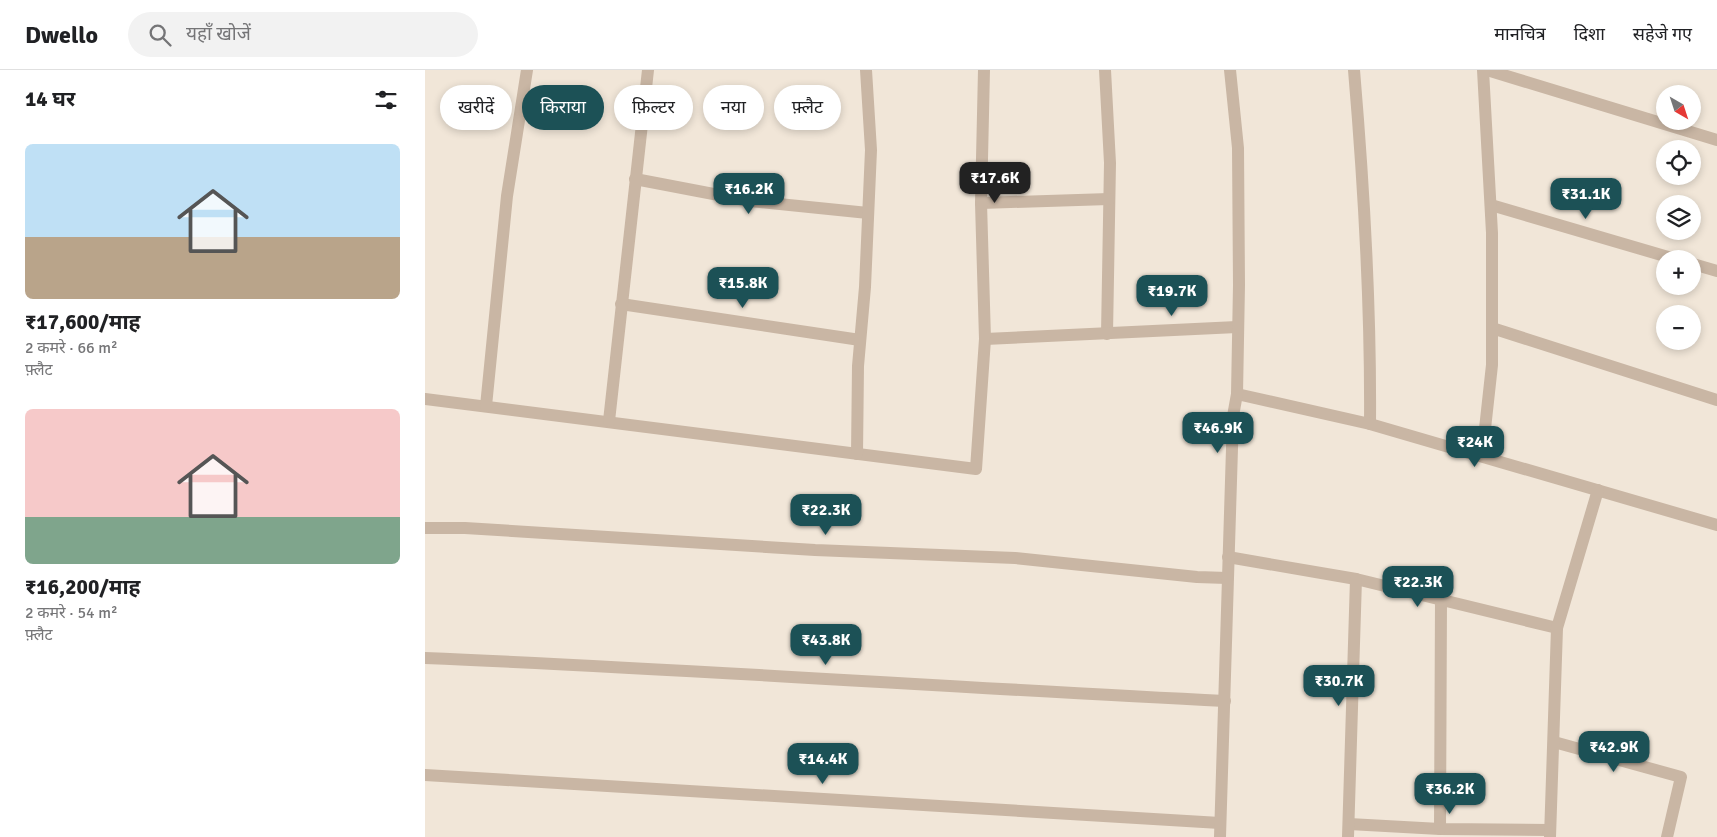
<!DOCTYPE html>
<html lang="hi">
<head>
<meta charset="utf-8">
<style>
  :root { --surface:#fff; --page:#f2f2f2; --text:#202124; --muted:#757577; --line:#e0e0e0; --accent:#1c5156 }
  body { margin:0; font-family:Signika,"Noto Sans Devanagari",sans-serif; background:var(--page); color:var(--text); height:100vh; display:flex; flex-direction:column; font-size:19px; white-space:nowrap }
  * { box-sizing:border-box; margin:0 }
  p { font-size:16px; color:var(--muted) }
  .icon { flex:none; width:28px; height:28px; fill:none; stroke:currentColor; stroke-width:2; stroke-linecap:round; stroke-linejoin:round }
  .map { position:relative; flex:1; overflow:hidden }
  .side { display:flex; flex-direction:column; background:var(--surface); width:425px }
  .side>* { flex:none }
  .guide { position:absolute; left:15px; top:15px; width:475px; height:45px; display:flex; gap:10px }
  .needle { width:32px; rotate:141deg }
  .tools { position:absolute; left:1231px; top:15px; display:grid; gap:10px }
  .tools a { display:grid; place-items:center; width:45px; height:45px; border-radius:50%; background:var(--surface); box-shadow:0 2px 8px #0003; font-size:25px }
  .price { position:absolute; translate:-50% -42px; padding:0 11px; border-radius:10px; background:var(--accent); color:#fff; font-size:16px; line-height:32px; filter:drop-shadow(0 1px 2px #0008) }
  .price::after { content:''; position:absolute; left:50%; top:30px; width:15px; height:11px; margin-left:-8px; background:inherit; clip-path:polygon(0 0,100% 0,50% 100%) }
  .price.active { background:#222; color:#fff }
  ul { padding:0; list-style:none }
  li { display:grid; align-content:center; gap:10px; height:265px; padding:0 25px }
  li span { display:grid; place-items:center; height:155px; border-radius:8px; color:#555 }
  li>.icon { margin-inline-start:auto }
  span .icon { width:90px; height:90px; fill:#fffc; stroke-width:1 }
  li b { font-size:21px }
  h2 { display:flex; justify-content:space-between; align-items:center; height:60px; padding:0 25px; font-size:21px }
  .pill { padding:0 18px; border-radius:22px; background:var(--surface); box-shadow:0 2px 8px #0003; font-size:18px; line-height:45px }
  .pill.active { background:var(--accent); color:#fff }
  header { display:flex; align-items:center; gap:30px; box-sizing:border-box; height:70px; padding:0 25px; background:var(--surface); border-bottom:1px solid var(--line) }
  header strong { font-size:24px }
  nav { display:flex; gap:28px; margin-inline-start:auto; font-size:18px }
  .search { width:350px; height:45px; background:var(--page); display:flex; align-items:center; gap:12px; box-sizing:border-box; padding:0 18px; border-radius:28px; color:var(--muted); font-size:19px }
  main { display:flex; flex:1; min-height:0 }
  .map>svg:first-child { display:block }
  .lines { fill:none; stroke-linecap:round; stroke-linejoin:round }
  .minor { stroke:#c9b6a4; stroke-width:12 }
</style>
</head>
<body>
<header>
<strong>Dwello</strong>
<div class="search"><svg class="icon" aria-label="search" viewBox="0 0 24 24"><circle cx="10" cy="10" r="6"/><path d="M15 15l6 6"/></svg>यहाँ खोजें</div>
<nav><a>मानचित्र</a><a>दिशा</a><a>सहेजे गए</a></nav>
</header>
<main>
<section class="side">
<h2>14 घर<svg class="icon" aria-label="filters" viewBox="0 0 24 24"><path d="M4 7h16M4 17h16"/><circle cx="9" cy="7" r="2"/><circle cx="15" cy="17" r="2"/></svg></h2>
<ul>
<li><span style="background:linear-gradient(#bfe0f5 60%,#b9a48a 0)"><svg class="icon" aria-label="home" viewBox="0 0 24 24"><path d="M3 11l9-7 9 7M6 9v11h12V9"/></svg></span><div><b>₹17,600/माह</b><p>2 कमरे · 66 m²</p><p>फ़्लैट</p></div></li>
<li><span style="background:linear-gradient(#f6c9c9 70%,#7fa58c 0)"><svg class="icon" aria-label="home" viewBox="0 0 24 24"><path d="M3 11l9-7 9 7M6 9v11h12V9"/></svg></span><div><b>₹16,200/माह</b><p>2 कमरे · 54 m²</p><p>फ़्लैट</p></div></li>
</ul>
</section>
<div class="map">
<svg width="1292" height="767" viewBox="0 0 1292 767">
  <rect width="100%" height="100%" fill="#f1e6d8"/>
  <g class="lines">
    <g class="minor">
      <polyline points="680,0 685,93 682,264"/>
      <path d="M929,0c10,118 17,236 16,354"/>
      <polyline points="1062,0 1292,70"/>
      <polyline points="210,109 325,131 443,143"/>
      <polyline points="556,133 684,129"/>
      <polyline points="1066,135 1250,189"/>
      <polyline points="1268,194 1292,201"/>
      <polyline points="196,234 435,270"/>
      <polyline points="1067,258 1292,330"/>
      <polyline points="560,269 812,257"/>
      <polyline points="812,324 945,354 1292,455"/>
      <polyline points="0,329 551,399 560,269 556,133 559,0"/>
      <polyline points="61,336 82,126 102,0"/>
      <polyline points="184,351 223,0"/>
      <polyline points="432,384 433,296 440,217 446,80 441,0"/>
      <polyline points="1057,386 1067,295 1067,163 1058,0"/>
      <polyline points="0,458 40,458 390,480 590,488 772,507 802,508"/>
      <polyline points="803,487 931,509 1132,558"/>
      <path d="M0,588c267,11 534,30 800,43"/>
      <polyline points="1129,672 1256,707 1242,767"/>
      <polyline points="0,705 795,753"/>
      <polyline points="924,754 1015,759 1125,760"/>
      <polyline points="1015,759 1016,530"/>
      <polyline points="795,767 808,346 812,324 814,215 813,78 805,0"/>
      <polyline points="923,767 931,509"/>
      <polyline points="1125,767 1132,558 1173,420"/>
    </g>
  </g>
</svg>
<div class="tools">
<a><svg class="needle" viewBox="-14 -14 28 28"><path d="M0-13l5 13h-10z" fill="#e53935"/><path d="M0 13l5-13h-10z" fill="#757577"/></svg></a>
<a><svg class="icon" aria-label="locate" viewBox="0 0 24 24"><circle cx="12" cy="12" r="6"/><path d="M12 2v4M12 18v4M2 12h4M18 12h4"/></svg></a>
<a><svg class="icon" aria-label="layers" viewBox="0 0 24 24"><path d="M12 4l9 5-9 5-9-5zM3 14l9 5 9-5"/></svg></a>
<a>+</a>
<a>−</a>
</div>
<b class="price active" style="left:570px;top:134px">₹17.6K</b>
<b class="price" style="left:324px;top:145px">₹16.2K</b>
<b class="price" style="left:1161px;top:150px">₹31.1K</b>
<b class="price" style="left:318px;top:239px">₹15.8K</b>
<b class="price" style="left:747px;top:247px">₹19.7K</b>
<b class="price" style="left:793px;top:384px">₹46.9K</b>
<b class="price" style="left:1050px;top:398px">₹24K</b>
<b class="price" style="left:401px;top:466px">₹22.3K</b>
<b class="price" style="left:993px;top:538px">₹22.3K</b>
<b class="price" style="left:401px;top:596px">₹43.8K</b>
<b class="price" style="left:914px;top:637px">₹30.7K</b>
<b class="price" style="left:1189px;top:703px">₹42.9K</b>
<b class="price" style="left:398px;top:715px">₹14.4K</b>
<b class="price" style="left:1025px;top:745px">₹36.2K</b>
<div class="guide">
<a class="pill">खरीदें</a>
<a class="pill active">किराया</a>
<a class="pill">फ़िल्टर</a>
<a class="pill">नया</a>
<a class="pill">फ़्लैट</a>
</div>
</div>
</main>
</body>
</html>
